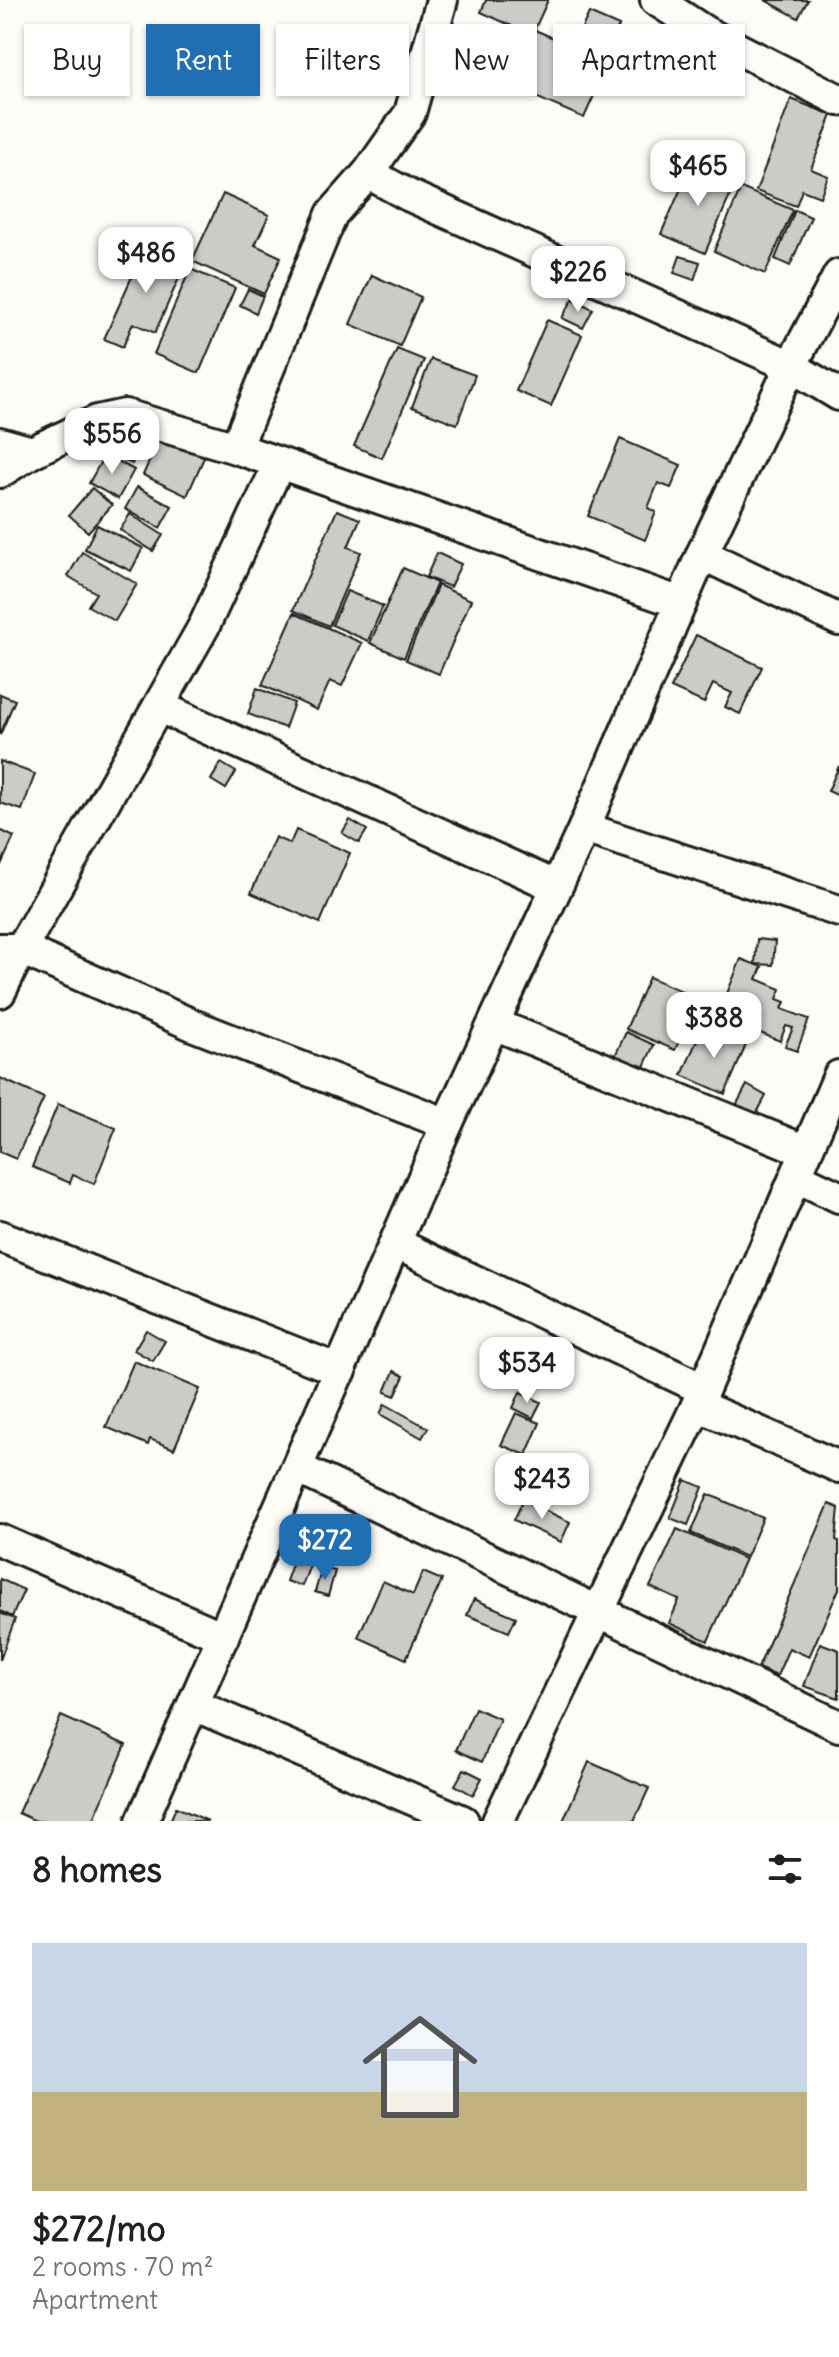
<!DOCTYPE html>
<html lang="en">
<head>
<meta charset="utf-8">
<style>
  :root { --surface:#fff; --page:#f2f2f2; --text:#202124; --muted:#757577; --line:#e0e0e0; --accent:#1f6fb2 }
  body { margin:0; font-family:Delius,sans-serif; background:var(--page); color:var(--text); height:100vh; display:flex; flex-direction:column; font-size:30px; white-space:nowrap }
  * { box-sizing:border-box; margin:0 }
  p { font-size:26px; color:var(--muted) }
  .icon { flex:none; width:44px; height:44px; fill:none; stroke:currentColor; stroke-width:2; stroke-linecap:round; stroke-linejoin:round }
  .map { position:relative; height:1821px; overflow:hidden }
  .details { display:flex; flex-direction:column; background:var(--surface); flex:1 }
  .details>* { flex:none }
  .hud { position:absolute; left:24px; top:24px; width:792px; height:72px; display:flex; gap:16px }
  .price { position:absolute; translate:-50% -68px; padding:0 18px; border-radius:16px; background:#fff; color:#222; font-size:26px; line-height:52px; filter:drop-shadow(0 2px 4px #0008) }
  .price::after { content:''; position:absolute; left:50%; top:48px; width:24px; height:18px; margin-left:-12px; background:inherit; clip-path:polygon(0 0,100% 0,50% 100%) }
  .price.selected { background:var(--accent); color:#fff }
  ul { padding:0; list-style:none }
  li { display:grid; align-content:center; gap:16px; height:424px; padding:0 32px }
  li+li { border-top:2px solid var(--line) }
  li span { display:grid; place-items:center; height:248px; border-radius:0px; color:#555 }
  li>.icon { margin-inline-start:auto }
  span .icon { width:144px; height:144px; fill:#fffc; stroke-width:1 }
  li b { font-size:34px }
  h2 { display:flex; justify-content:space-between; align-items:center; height:96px; padding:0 32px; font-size:34px }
  .pill { padding:0 28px; border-radius:0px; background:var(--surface); box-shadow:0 2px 6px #0004; font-size:28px; line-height:72px }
  .pill.selected { background:var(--accent); color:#fff }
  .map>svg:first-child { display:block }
  .building { fill:#cccbc8; stroke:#1c1c1c; stroke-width:2 }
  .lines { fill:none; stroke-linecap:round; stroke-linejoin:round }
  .minor-casing { stroke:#1c1c1c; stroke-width:36 }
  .minor { stroke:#fdfcf7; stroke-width:30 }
</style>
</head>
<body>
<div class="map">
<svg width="839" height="1821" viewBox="0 0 839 1821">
  <rect width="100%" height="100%" fill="#fdfcf7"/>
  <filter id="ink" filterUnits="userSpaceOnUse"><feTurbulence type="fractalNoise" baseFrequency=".0125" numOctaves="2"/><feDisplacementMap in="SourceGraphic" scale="16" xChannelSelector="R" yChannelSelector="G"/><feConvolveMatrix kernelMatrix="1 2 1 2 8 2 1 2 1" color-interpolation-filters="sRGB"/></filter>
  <g filter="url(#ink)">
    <g class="building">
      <polygon points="486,0 548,0 532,35 481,12"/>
      <polygon points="765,0 808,0 798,18"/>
      <polygon points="589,13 619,26 603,58 574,45"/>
      <polygon points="535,30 609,62 584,118 510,86"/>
      <polygon points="791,99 832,115 811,169 828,176 820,197 802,190 796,206 756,191"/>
      <polygon points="692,163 736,182 705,253 661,234"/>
      <polygon points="741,188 793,210 765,274 714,251"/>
      <polygon points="223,194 269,215 255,245 281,257 264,294 192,261"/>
      <polygon points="795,210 811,217 790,266 775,259"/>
      <polygon points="146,245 186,262 155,333 133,323 123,347 104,339"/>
      <polygon points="680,256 700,262 694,280 674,273"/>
      <polygon points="190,269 235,288 199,373 154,354"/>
      <polygon points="372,275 421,297 400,346 350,324"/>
      <polygon points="248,289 263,296 256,313 240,305"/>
      <polygon points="573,299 593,309 583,328 562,318"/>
      <polygon points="547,320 582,335 551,406 516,391"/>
      <polygon points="397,349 424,360 382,458 354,446"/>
      <polygon points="431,359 475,375 457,424 412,407"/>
      <polygon points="123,416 148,428 132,464 107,453"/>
      <polygon points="162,433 206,453 187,496 143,475"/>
      <polygon points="620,439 681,465 671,488 658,483 648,508 656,512 645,540 588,516"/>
      <polygon points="105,454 134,470 118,499 89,483"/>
      <polygon points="137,487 172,506 160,528 125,509"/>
      <polygon points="92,488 112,505 88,532 69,515"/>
      <polygon points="337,510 360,519 348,547 361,552 329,626 293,610"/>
      <polygon points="130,514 163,535 153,551 120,530"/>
      <polygon points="97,525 143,548 131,571 85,549"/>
      <polygon points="82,552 137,584 115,621 88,606 96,593 68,576"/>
      <polygon points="437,553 461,564 450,587 426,577"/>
      <polygon points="403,568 437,583 404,658 370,643"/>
      <polygon points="438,585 471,600 439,674 406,660"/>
      <polygon points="347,591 383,606 368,641 332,625"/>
      <polygon points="294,613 362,643 342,686 330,681 317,710 262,685"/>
      <polygon points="696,635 762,667 740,714 725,707 732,693 713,684 704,703 671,688"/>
      <polygon points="257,688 294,703 285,728 248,714"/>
      <polygon points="0,694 15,700 0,735"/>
      <polygon points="0,761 35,774 22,810 0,803"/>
      <polygon points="221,763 236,772 226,789 211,780"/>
      <polygon points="839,766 839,796 828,791"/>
      <polygon points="350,820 367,830 359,843 342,833"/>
      <polygon points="0,830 14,837 1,865 0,865"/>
      <polygon points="296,830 350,853 320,923 251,893 275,837 290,844"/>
      <polygon points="757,939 775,941 773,965 755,964"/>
      <polygon points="741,959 762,967 757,979 781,989 777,999 785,1002 782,1009 809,1019 797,1051 785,1046 793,1028 786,1026 780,1041 718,1016"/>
      <polygon points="649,977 698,998 675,1050 626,1029"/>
      <polygon points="703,1026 746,1045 725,1094 682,1075"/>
      <polygon points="626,1032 654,1045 642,1071 614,1058"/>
      <polygon points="0,1078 44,1098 16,1159 0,1152"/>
      <polygon points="747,1085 766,1096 752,1122 733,1111"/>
      <polygon points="58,1104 116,1128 94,1184 73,1175 70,1183 32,1167"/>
      <polygon points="146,1330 165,1341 153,1361 134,1350"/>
      <polygon points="134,1361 200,1389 174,1449 150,1439 148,1445 106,1427"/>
      <polygon points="394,1371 404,1376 395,1396 385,1392"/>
      <polygon points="520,1392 541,1402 533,1418 513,1408"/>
      <polygon points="385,1404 428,1428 422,1438 380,1414"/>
      <polygon points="516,1413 540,1423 526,1455 501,1445"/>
      <polygon points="524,1456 562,1474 552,1495 514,1477"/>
      <polygon points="685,1480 703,1487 688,1525 670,1518"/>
      <polygon points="708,1494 763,1518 746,1557 691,1533"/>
      <polygon points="523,1500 570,1522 561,1542 514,1520"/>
      <polygon points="829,1504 839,1508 836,1540 839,1541 839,1589 809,1657 789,1648 777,1676 758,1668"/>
      <polygon points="677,1529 745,1559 708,1641 669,1623 679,1600 650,1587"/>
      <polygon points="294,1559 310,1565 302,1586 286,1581"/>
      <polygon points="322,1568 335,1571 328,1596 315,1592"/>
      <polygon points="423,1572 442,1580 406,1659 358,1637 383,1581 413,1595"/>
      <polygon points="0,1579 24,1590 12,1617 0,1611"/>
      <polygon points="474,1599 516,1617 509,1632 467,1615"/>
      <polygon points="0,1613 15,1619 0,1660"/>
      <polygon points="820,1643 839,1650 839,1698 804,1686"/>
      <polygon points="475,1708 500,1719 482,1762 456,1750"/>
      <polygon points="61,1716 126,1745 93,1821 36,1821 18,1813"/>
      <polygon points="589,1762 649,1788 634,1821 563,1821"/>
      <polygon points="464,1769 482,1778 473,1795 455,1785"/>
      <polygon points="176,1807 208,1821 170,1821"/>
    </g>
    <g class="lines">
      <g class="minor-casing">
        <g id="minor">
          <polyline points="656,0 707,33 839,100"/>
          <polyline points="368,173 408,195 791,366 839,395"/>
          <polyline points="0,443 32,452 97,421 125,415 236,448 681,603"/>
          <polyline points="236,448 332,214 368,173 410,113 442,0"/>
          <polyline points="0,472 32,452"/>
          <polyline points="702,554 839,620"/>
          <polyline points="160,707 555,886"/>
          <polyline points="584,828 839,911"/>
          <polyline points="0,949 21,949 204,626 279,464"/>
          <polyline points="0,992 21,949 195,1026 447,1124"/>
          <polyline points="494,1024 806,1151"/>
          <polyline points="797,1177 839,1197"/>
          <polyline points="0,1236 341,1371"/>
          <polyline points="397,1244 703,1389"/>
          <polyline points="697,1405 839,1467"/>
          <polyline points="297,1468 839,1726"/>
          <polyline points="0,1540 223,1637"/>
          <polyline points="194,1705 463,1821"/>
          <polyline points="142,1821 447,1124 584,828 702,554 791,366 839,275"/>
          <polyline points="498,1821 697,1405 839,1076"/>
        </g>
      </g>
      <use href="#minor" class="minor"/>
    </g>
  </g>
</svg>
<b class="price" style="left:698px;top:208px">$465</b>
<b class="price" style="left:146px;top:295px">$486</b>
<b class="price" style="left:578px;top:314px">$226</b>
<b class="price" style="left:112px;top:476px">$556</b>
<b class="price" style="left:714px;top:1060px">$388</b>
<b class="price" style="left:527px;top:1405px">$534</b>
<b class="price" style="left:542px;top:1521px">$243</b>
<b class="price selected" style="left:325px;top:1582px">$272</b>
<div class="hud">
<a class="pill">Buy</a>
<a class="pill selected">Rent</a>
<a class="pill">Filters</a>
<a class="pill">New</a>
<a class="pill">Apartment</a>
</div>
</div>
<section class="details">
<h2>8 homes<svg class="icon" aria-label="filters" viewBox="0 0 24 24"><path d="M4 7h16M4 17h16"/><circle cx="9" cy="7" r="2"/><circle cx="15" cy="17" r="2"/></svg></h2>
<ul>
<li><span style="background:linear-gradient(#c9d6e8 60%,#c2b280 0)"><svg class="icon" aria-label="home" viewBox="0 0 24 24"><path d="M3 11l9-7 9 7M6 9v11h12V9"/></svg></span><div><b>$272/mo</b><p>2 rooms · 70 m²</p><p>Apartment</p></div></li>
</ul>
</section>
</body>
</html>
